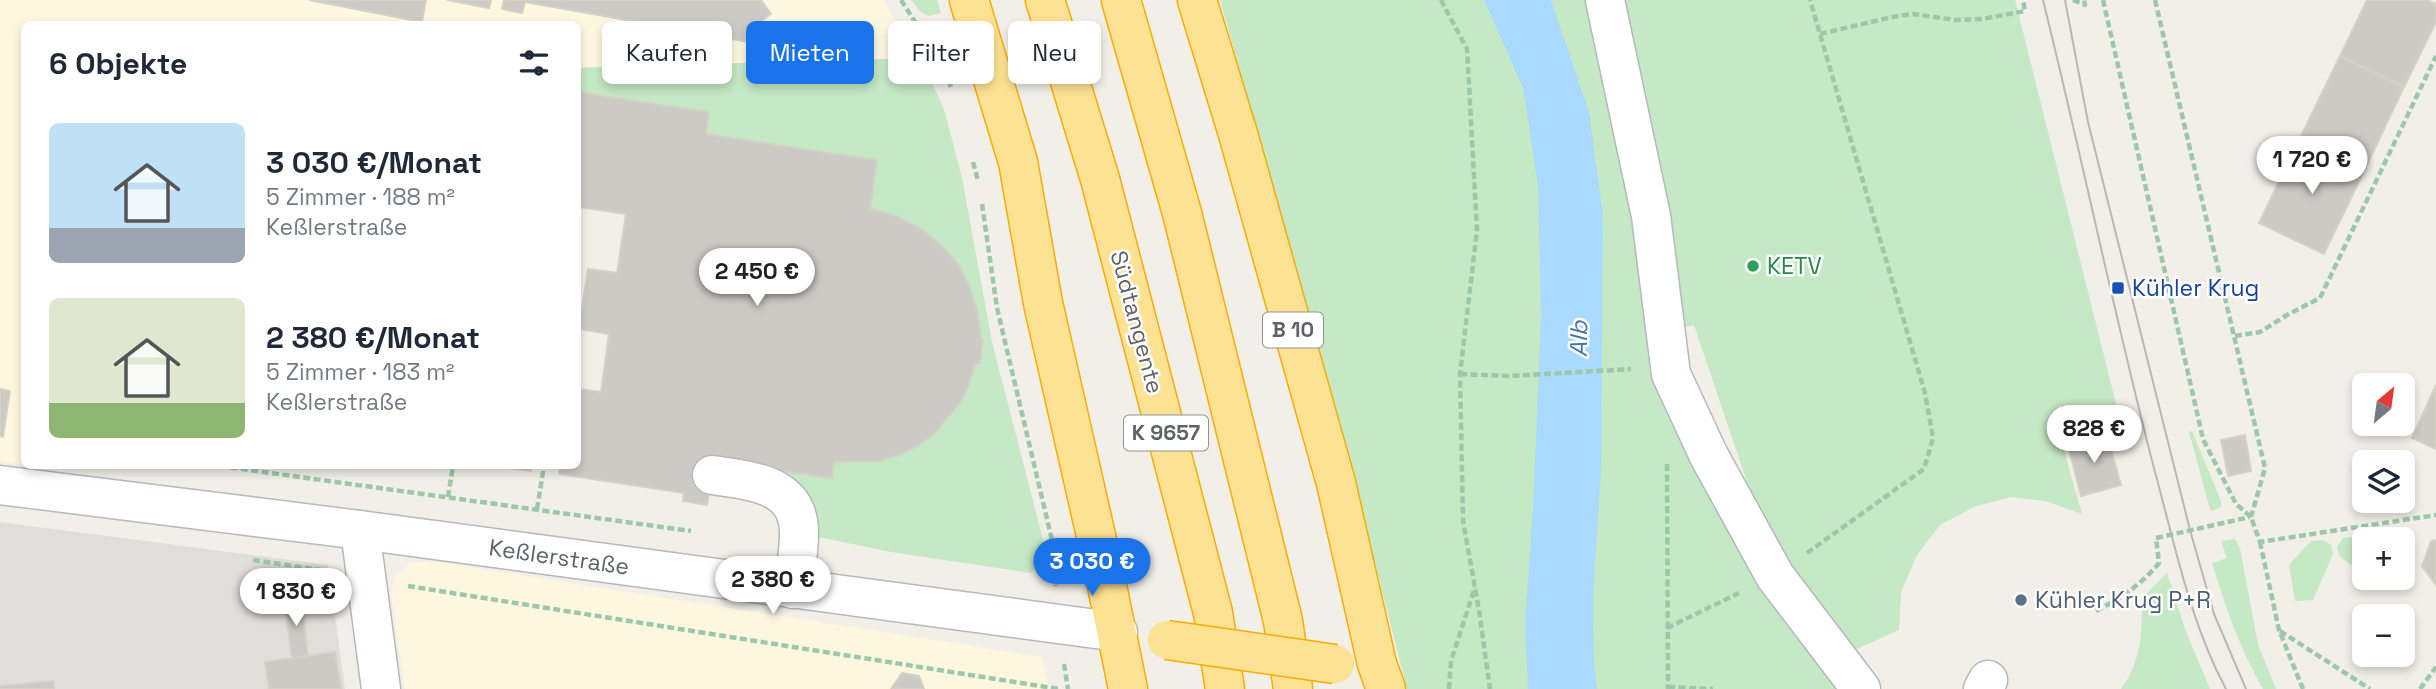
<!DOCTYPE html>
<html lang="de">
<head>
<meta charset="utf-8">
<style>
  :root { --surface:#fff; --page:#f2f2f3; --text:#1f2937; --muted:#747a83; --accent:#1a73e8 }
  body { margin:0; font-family:"Space Grotesk",sans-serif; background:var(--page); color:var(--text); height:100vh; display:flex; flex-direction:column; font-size:26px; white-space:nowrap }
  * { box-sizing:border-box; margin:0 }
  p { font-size:23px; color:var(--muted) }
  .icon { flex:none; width:38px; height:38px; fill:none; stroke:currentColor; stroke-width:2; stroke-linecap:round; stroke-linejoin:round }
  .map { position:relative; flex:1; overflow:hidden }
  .side { position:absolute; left:21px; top:21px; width:560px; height:448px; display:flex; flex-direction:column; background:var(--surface); border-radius:10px; box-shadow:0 4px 10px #0003 }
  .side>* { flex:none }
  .hud { position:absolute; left:602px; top:21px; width:665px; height:63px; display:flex; gap:14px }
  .needle { width:46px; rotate:29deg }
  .fabs { position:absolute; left:2352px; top:373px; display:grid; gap:14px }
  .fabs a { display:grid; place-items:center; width:63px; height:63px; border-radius:10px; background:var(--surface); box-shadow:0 4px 10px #0003; font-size:35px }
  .price { position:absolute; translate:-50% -60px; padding:0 16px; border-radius:24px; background:#fff; color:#222; font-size:23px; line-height:46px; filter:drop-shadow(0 2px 4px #0008) }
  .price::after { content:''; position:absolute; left:50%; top:42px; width:21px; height:16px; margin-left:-10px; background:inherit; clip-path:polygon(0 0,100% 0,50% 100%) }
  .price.active { background:var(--accent); color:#fff }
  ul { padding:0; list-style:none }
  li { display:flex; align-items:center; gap:21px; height:175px; padding:0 28px }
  li span { display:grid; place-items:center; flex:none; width:196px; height:140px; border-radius:10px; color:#555 }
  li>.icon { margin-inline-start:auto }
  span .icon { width:84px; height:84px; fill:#fffc; stroke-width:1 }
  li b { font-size:30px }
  h2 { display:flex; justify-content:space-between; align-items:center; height:84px; padding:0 28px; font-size:30px }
  .chip { padding:0 24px; border-radius:10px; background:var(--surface); box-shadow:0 4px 10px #0003; font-size:24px; line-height:63px }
  .chip.active { background:var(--accent); color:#fff }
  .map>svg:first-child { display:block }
  .commercial { fill:#fef7e0 }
  .industrial { fill:#e0deda }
  .green { fill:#c5e8c5 }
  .water { fill:#aadaff }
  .building { fill:#cccac5; stroke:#d6d1c6; stroke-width:2 }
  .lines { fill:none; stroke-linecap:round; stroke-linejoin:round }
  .minor-casing { stroke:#b5b8bc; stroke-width:41 }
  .highway-casing { stroke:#f9ab00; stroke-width:41 }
  .path { stroke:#9cc7a9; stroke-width:4.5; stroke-dasharray:7 3.5; stroke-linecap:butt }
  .minor { stroke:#fff; stroke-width:38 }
  .highway { stroke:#fde293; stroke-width:38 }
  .tram { stroke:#b6b7b8; stroke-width:2 }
  .highway-bridge-casing { stroke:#f9ab00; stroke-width:41; stroke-linecap:butt }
  .highway-bridge { stroke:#fde293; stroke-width:38 }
  .leisure-dot { fill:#2e9e5b; stroke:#fff; stroke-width:2.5 }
  .transit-dot { fill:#1a4fb4; stroke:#fff; stroke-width:2.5 }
  .service-dot { fill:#5c6f8a; stroke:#fff; stroke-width:2.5 }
  .labels { text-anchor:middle; stroke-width:5; stroke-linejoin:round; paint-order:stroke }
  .shield { fill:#fff; stroke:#8f9295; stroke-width:2 }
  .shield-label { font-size:21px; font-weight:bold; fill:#5f6368 }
  .leisure-label { font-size:23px; fill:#27864d; stroke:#fff; text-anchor:start }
  .transit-label { font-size:23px; fill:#164399; stroke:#fff; text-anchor:start }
  .street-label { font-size:23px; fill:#5f6368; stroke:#fff }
  .service-label { font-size:23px; fill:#4e5e75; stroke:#fff; text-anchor:start }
  .water-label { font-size:24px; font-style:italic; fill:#4174aa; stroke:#fff }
</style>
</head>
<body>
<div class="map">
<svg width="2436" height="689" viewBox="0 0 2436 689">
  <rect width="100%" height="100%" fill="#f1efe8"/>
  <g class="commercial">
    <polygon points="0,0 883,0 920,58 578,67 578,24 24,24 24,465 0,461"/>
    <polygon points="411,562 437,562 1042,657 1049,689 405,689 391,594 394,578"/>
  </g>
  <polygon class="industrial" points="0,522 328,565 345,689 0,689"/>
  <g class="green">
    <polygon points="911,0 937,0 941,13 928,16 921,12"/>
    <polygon points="1220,0 2015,0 2122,428 2062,444 2082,514 2045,501 2011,497 1974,507 1940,525 1917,555 1901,592 1899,630 1850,652 1808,598 1750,491 1694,325 1645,336 1699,470 1848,689 1407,689 1337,415"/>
    <path d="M920,58l24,51 18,69 30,164 55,213 -16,18 -140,-21 -72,-15c-3,-31 -12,-47 -37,-66l50,7 2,-16c15,0 30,1 45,-1 49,-9 83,-51 96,-96l5,-2 3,-23 -2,-1c-7,-73 -40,-111 -111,-130l7,-49 -171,-26 3,-22 -131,-20v-24z"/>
    <polygon points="2192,431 2221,501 2221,507 2212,511 2210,509 2189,432"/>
    <polygon points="2389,531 2397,536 2397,539 2364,539 2364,564 2353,566 2340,557 2337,547 2343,538"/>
    <path d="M2235,539l5,9 18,97 18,44h-13c-23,-40 -38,-83 -51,-126l15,-5 -6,-17z"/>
    <polygon points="2323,540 2331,545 2333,554 2313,600 2295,601 2289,565 2311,541"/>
    <path d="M2167,573l18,56 25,60h-89c21,-28 21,-57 21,-91z"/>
  </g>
  <polygon class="water" points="1484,0 1551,0 1589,112 1603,215 1601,470 1593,597 1594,661 1597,689 1528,689 1525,623 1534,491 1541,314 1538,185 1523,88"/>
  <g class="building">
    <polygon points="309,0 426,0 422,22"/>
    <polygon points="447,0 491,0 489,8"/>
    <polygon points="504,0 761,0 771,14 751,28 749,42 525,2 522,13 502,9"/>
    <polygon points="2367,0 2427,0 2436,4 2436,22 2404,87 2340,56"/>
    <polygon points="2340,56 2404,87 2365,169 2300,138"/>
    <polygon points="578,92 709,112 706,134 877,160 870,209 897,216 922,229 942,246 959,265 969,285 978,313 981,339 983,339 980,364 975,365 969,385 960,403 935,433 918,446 899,455 879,461 834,462 832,478 714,462 707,505 683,501 684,493 559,474 560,466 578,466 578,389 601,392 609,334 579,329 588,269 617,273 626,214 578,207"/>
    <polygon points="2300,138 2365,169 2324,254 2259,223"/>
    <polygon points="2436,385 2436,449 2412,438"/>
    <polygon points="0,389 10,391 3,437 0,436"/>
    <polygon points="2107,435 2121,485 2081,496 2068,445"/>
    <polygon points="2245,435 2251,471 2228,476 2221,440"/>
    <polygon points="493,466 532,466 531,471"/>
    <polygon points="2436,540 2436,585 2422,566 2431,541"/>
    <polygon points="284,598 301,600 308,656 292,658"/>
    <polygon points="335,652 341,689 269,689 265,662"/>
    <polygon points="902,673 919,676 924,689 891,689"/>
    <polygon points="53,681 54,689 0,689 0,686"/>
  </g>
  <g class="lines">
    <g class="minor-casing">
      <g id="minor">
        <polyline points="1605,0 1651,216 1671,374 1709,456 1775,576 1861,689"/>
        <path d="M712,475c39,6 88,8 87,60 0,18 -4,36 -6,54"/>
        <polyline points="0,485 360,530 1118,632"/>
        <polyline points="360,530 381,689"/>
        <polyline points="1983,689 1988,680"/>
      </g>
    </g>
    <g class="highway-casing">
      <g id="highway">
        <polyline points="969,0 1018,162 1043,303 1104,571 1128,689"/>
        <polyline points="1045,0 1100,179 1213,613 1225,689"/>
        <polyline points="1121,0 1182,213 1283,621 1293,689"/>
        <polyline points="1197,0 1238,134 1336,483 1377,664 1386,689"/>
      </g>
    </g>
    <g class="path">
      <polyline points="901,0 940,61 951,87"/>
      <polyline points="1441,0 1467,49 1477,230 1460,374 1463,521 1479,610 1490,689"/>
      <polyline points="2073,0 2085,5 2084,0"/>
      <polyline points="2103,0 2203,439 2236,504 2251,517 2260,542 2436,515"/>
      <polyline points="2155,0 2265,468 2251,517"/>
      <polyline points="1820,34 1892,17 1913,14 1955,20 1982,19 2025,11 2023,0"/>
      <polyline points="973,162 978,181"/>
      <polyline points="982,204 997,308 1052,540 1056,586"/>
      <polyline points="2235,336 2260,332 2287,315 2320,298 2436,56"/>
      <polyline points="1460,374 1509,376 1631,369"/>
      <polyline points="1667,464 1668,689"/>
      <polyline points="220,466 691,531"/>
      <polyline points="448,497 453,466"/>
      <polyline points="537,509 544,466"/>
      <polyline points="2260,542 2279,630 2303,689"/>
      <polyline points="1807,553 1924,469 1933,438 1925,393 1810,0"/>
      <polyline points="253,560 328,571"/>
      <polyline points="408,586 1059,689"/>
      <path d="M2096,611c25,-13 45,-26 63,-48l-3,-25 94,-21"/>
      <polyline points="1667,628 1739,593"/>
      <polyline points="2280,631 2370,689"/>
      <polyline points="1064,664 1068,689"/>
      <polyline points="1668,687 1713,689"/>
      <polyline points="1449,689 1451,661 1475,587"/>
      <polyline points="2420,689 2436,667"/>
    </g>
    <use href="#minor" class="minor"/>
    <use href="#highway" class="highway"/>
    <g class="tram">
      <path d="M2043,0c39,157 71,315 112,472 20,73 35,150 71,217"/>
      <polyline points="2065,0 2088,122 2190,530 2214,614 2246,689"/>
    </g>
    <g class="highway-bridge-casing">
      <polyline id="highway-bridge" points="1167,640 1335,664"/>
    </g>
    <use href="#highway-bridge" class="highway-bridge"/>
  </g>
  <circle class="leisure-dot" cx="1753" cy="266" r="7"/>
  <rect class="transit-dot" x="2111" y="281" width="14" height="14" rx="3.5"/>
  <circle class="service-dot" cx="2021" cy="600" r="7"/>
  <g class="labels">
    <g class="shield">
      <rect x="1263" y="312.5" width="60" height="35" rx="5"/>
      <rect x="1124" y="415.5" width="84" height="35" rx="5"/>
    </g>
    <g class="shield-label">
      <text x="1293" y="337">B 10</text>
      <text x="1166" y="440">K 9657</text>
    </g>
    <g class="leisure-label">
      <text x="1767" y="274">KETV</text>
    </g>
    <g class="transit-label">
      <text x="2132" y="296">Kühler Krug</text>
    </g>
    <g class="street-label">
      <text transform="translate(1137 322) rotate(75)" y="8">Südtangente</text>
      <text transform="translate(559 557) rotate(8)" y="8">Keßlerstraße</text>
    </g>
    <g class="service-label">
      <text x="2035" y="608">Kühler Krug P+R</text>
    </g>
    <g class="water-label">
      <text transform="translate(1579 339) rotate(-89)" y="8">Alb</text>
    </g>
  </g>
</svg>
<div class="fabs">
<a><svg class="needle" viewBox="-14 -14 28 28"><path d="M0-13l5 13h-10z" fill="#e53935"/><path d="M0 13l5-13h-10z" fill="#747a83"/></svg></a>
<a><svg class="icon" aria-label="layers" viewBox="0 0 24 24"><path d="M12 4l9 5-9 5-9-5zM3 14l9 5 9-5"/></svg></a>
<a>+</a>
<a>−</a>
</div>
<b class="price" style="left:2312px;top:196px">1 720 €</b>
<b class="price" style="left:757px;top:308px">2 450 €</b>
<b class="price" style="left:2094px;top:465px">828 €</b>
<b class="price active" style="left:1092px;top:598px">3 030 €</b>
<b class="price" style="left:773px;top:616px">2 380 €</b>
<b class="price" style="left:296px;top:628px">1 830 €</b>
<div class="hud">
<a class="chip">Kaufen</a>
<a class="chip active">Mieten</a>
<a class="chip">Filter</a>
<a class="chip">Neu</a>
</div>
<section class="side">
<h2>6 Objekte<svg class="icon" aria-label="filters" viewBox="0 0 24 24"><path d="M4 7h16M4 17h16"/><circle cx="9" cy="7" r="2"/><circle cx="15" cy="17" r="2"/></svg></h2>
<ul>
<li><span style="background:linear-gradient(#bfe0f5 75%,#9aa5b1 0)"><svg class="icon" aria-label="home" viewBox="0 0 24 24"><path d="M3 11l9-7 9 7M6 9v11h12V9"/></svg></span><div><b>3 030 €/Monat</b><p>5 Zimmer · 188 m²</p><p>Keßlerstraße</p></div></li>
<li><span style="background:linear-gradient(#dfe7d0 75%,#8fb573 0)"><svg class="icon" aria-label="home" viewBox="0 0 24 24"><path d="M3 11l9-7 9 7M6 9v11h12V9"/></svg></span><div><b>2 380 €/Monat</b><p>5 Zimmer · 183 m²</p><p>Keßlerstraße</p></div></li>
</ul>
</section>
</div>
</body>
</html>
